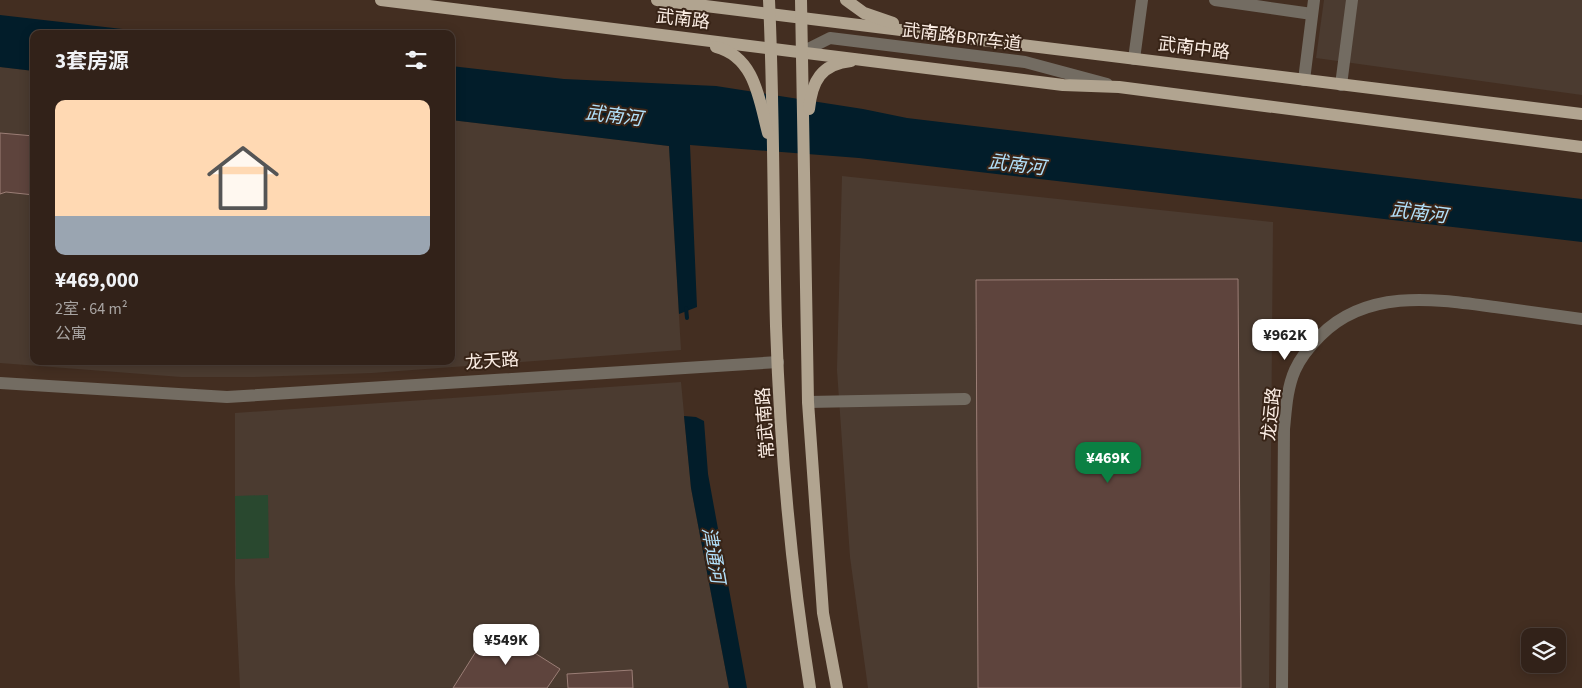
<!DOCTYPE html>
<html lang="zh">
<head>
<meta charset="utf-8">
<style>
  :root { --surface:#322219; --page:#3d2f26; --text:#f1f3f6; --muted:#a8a4a2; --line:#4d3f38; --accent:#0b8043 }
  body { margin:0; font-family:"Source Sans 3","Noto Sans SC",sans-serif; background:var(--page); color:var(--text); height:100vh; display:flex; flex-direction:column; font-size:19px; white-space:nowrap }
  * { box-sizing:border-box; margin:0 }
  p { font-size:16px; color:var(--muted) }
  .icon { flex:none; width:28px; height:28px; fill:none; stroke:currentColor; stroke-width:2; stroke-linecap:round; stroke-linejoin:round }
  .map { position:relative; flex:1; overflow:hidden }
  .sheet { position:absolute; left:30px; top:30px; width:425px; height:335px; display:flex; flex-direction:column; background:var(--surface); border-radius:10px; box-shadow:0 2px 12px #0003,0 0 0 1px var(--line) }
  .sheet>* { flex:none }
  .controls { position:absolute; left:1521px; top:628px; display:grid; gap:10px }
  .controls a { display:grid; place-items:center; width:45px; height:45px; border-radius:10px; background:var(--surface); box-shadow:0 2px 12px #0003,0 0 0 1px var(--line); font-size:25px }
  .price { position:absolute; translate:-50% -42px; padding:0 11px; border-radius:10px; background:#fff; color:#222; font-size:16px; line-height:32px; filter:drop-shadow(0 1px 2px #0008) }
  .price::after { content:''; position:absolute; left:50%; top:30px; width:15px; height:11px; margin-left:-8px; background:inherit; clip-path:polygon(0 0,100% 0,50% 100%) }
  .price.selected { background:var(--accent); color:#fff }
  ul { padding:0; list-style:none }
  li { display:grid; align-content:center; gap:10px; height:265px; padding:0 25px }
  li+li { border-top:1px solid var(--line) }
  li span { display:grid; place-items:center; height:155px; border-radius:10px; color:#555 }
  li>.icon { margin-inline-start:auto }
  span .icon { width:90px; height:90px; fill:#fffc; stroke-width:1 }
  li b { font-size:21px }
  h2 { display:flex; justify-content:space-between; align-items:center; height:60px; padding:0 25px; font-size:21px }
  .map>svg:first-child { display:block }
  .commercial { fill:#4b3b30 }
  .green { fill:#29482f }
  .water { fill:#021d2a }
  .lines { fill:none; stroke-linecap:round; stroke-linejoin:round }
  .stream { stroke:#021d2a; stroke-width:4 }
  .building { fill:#5e443d; stroke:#9b7e76 }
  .minor { stroke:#736c62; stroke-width:12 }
  .major { stroke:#b1a490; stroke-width:12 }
  .labels { text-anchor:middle; stroke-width:4; stroke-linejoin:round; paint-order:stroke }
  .street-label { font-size:18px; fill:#fbede4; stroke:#382417 }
  .water-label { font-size:19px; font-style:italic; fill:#b2e1fb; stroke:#382417 }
</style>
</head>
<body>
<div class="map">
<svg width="1582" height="688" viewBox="0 0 1582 688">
  <rect width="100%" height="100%" fill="#432e21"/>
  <g class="commercial">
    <polygon points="1324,0 1582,0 1582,95 1316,58"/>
    <polygon points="0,67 34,71 34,361 451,361 451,120 669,146 681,350 372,373 254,377 181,377 0,363"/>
    <polygon points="842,176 1273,222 1269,688 868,688 850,557 837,370"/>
    <polygon points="681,382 691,488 729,688 240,688 235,585 235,413"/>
  </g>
  <polygon class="green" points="268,495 269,558 236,559 235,496"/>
  <g class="water">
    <polygon points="0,15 166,34 34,34 34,71 0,67"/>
    <polygon points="451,66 564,79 716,86 863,109 907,118 1582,199 1582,242 859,158 690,145 697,307 679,314 669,146 451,120"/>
    <polygon points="684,416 696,417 704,421 708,474 747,688 729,688 691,488"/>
  </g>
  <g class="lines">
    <polyline class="stream" points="686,308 687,318"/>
  </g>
  <g class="building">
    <polygon points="0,133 34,136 34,195 6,192 0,194"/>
    <polygon points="1238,279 1241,688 978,688 976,280"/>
    <polygon points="492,626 560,669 547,688 453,688"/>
    <polygon points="632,670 633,688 568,688 567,674"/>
  </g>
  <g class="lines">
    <g class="minor">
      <polyline points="1215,0 1312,14"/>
      <polyline points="802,52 830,38 1025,62 1107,84"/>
      <polyline points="1134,59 1142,0"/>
      <polyline points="1304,80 1314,0"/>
      <polyline points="1341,85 1352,0"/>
      <polyline points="0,383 227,397 778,362"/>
      <polyline points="808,402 965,399"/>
      <path d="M1282,688l2,-259c2,-20 3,-41 11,-59 6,-13 15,-24 25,-34 47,-48 115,-37 175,-29 29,4 58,8 87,12"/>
    </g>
    <g class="major">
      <polyline points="381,0 1063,85 1119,87 1582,147"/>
      <polyline points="657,0 1582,114"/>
      <path d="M769,0c5,109 4,217 7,326 4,120 15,243 34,362"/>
      <polyline points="801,0 808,402 823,613 837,688"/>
      <polyline points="846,0 864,13 893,23"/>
      <path d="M716,47c39,10 43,52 52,86"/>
      <path d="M809,109c3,-28 12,-45 42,-48"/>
    </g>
  </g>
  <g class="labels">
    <g class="street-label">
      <text transform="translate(683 19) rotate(7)" y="6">武南路</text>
      <text transform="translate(962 37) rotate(7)" y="6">武南路BRT车道</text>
      <text transform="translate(1194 48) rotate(7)" y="6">武南中路</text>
      <text transform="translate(492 361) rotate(-4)" y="6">龙天路</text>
      <text transform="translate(1271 414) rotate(-84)" y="6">龙运路</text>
      <text transform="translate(765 423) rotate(-94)" y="6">常武南路</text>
    </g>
    <g class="water-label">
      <text transform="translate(614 115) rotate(7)" y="7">武南河</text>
      <text transform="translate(1017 164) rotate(7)" y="7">武南河</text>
      <text transform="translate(1419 212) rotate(7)" y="7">武南河</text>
      <text transform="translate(714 555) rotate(80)" y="7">津通河</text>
    </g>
  </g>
</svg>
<div class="controls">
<a><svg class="icon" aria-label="layers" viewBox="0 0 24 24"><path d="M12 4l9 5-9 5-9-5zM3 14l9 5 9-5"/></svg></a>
</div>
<b class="price" style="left:1285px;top:361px">¥962K</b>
<b class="price selected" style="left:1108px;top:484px">¥469K</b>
<b class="price" style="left:506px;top:666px">¥549K</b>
<section class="sheet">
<h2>3套房源<svg class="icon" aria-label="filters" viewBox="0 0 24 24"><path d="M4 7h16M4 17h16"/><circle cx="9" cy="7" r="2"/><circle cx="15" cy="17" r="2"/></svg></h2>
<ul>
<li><span style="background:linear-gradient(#ffd9b3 75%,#9aa5b1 0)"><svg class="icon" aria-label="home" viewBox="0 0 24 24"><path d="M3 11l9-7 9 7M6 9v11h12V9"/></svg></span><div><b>¥469,000</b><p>2室 · 64 m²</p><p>公寓</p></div></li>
</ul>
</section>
</div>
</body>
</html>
